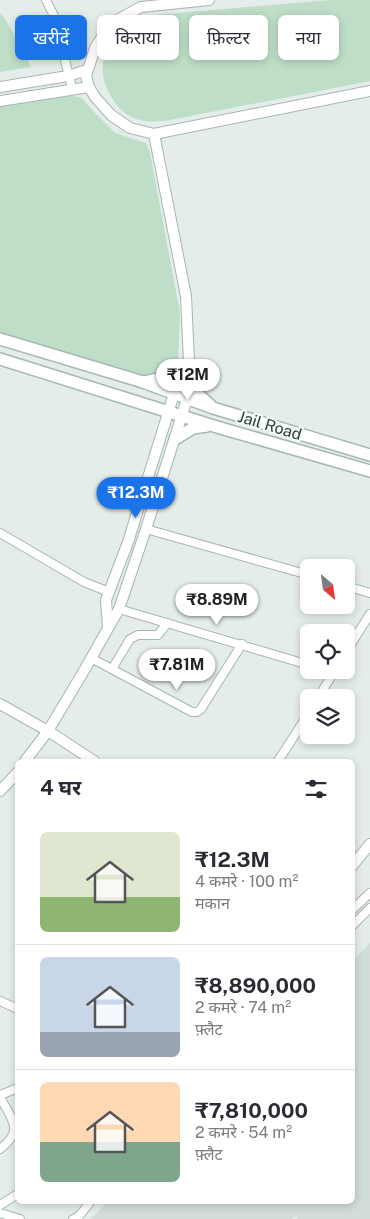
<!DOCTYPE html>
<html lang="hi">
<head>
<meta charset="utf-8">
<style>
  :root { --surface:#fff; --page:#f7f7f7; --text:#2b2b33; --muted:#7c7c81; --line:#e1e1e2; --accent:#1a73e8 }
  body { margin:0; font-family:"Public Sans","Noto Sans Devanagari",sans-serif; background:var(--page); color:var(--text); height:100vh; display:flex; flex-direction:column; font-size:19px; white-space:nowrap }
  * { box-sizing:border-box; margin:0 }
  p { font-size:16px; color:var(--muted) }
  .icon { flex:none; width:28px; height:28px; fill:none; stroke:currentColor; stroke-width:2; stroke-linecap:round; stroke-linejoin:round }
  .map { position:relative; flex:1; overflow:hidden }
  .side { position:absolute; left:15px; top:759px; width:340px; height:445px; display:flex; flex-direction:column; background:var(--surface); border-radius:8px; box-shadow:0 2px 8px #0003 }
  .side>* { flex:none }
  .guide { position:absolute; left:15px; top:15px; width:340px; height:45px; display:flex; gap:10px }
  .needle { width:32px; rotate:151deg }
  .tools { position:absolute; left:300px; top:559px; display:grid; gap:10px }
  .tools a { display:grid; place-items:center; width:55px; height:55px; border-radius:8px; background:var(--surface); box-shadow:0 2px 8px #0003; font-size:25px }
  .price { position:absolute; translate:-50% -42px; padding:0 11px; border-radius:18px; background:#fff; color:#222; font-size:16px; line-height:32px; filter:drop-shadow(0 1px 2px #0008) }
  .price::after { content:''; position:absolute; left:50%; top:30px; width:15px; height:11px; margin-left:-8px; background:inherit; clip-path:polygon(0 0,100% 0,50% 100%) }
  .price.active { background:var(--accent); color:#fff }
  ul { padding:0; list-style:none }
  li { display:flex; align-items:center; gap:15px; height:125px; padding:0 25px }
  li+li { border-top:1px solid var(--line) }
  li span { display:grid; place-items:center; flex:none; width:140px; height:100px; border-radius:8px; color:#555 }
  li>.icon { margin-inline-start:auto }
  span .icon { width:60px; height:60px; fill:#fffc; stroke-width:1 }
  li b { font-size:21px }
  h2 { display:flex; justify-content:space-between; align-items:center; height:60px; padding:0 25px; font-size:21px }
  .pill { padding:0 18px; border-radius:8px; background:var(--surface); box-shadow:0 2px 8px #0003; font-size:18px; line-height:45px }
  .pill.active { background:var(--accent); color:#fff }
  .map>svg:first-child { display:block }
  .built { fill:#d2ddd8 }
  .green { fill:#bedec7 }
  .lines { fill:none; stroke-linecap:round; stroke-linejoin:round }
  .minor-casing { stroke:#a7b5b0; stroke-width:10 }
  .tertiary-casing { stroke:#a7b5b0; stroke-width:12 }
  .secondary-casing { stroke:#a3b9b1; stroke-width:14 }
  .minor { stroke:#fff; stroke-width:8 }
  .tertiary { stroke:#fff; stroke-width:10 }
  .secondary { stroke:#fff; stroke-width:11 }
  .labels { text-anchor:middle; stroke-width:4.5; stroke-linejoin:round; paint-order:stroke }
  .street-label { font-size:16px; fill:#243f38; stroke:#f5faf7 }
</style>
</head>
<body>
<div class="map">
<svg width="370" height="1219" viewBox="0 0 370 1219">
  <rect width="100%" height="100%" fill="#e4ede9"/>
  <polygon class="built" points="370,943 370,1219 298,1219 296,1216 291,1219 90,1219 109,1201 352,1201 353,960"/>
  <g class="green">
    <path d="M331,0h39v81l-205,40c-6,0 -13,1 -20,0 -14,-2 -26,-10 -33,-23 -25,-40 4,-71 42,-83z"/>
    <polygon points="0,13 6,20 31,67 0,72"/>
    <polygon points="60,93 82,98 93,111 115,133 146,143 150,153 180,313 178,362 171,384 0,334 0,103"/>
  </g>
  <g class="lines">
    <g class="minor-casing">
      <g id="minor">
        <polyline points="46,0 54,16 72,88"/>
        <polyline points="146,529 309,575"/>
        <polyline points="0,533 84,582 109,592"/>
        <polyline points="346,586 370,593"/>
        <polyline points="119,609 309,665"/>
        <polyline points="346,652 370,614"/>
        <polyline points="91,658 192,712 197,712 201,709 242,644"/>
        <polyline points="112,669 130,639 138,635 158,635 167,623"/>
        <polyline points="318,698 335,670"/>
        <polyline points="278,761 309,713"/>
        <polyline points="352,910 370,893"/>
        <polyline points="352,926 370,908"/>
        <polyline points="0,1001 18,1009"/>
        <polyline points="0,1095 18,1088"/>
        <path d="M0,1097c12,23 25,33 0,52"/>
        <polyline points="0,1205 18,1194"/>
        <polyline points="0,1213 20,1219"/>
        <polyline points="73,1219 79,1216 91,1201"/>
      </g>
    </g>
    <g class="tertiary-casing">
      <g id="tertiary">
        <polyline points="209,0 141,7 119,19 105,32 95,48 86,76 89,87 95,97 111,115 130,128 154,134 370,91"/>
        <polyline points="0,87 68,76 87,70"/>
        <polyline points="0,101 89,87"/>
        <polyline points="108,628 106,600 128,542 183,365"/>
        <polyline points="0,704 48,731 94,761"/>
        <polyline points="25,761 48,731 85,669 119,609 146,529 187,399 189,362 186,296 154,134"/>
        <polyline points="0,791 18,772"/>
        <polyline points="352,866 370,844"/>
      </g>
    </g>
    <g class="secondary-casing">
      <g id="secondary">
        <polyline points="0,339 143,382 213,408 370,455"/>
        <polyline points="0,359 217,427 370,471"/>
        <polyline points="188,375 199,395 211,406"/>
        <polyline points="143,382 166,377 181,370"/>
        <polyline points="175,439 193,428 207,426"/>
      </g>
    </g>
    <use href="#minor" class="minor"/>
    <use href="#tertiary" class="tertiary"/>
    <use href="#secondary" class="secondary"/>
  </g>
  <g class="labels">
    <g class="street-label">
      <text transform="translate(270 425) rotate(17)" y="6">Jail Road</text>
    </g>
  </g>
</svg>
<div class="tools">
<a><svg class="needle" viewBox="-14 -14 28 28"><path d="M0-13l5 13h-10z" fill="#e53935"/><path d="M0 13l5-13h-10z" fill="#7c7c81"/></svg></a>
<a><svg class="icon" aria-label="locate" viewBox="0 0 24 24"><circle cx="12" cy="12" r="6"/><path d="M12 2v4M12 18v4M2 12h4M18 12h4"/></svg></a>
<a><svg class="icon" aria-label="layers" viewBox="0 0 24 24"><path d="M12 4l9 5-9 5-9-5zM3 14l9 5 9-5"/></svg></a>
</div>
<b class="price" style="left:188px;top:401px">₹12M</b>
<b class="price active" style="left:136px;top:519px">₹12.3M</b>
<b class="price" style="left:217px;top:626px">₹8.89M</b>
<b class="price" style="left:177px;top:691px">₹7.81M</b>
<div class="guide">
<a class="pill active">खरीदें</a>
<a class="pill">किराया</a>
<a class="pill">फ़िल्टर</a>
<a class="pill">नया</a>
</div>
<section class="side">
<h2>4 घर<svg class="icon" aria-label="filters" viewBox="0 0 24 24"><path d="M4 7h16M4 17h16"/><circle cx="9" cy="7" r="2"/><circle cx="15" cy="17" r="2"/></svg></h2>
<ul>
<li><span style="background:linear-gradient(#dfe7d0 65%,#8fb573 0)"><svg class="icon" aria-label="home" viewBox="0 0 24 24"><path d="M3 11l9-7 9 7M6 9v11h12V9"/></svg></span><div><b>₹12.3M</b><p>4 कमरे · 100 m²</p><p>मकान</p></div></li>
<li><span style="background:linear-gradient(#c9d6e8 75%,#9aa5b1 0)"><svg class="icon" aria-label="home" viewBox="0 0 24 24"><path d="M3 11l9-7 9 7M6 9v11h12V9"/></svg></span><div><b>₹8,890,000</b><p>2 कमरे · 74 m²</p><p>फ़्लैट</p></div></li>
<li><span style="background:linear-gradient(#ffd9b3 60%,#7fa58c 0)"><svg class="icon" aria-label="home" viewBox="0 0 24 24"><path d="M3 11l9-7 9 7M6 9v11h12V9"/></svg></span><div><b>₹7,810,000</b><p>2 कमरे · 54 m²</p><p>फ़्लैट</p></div></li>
</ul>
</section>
</div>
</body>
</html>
